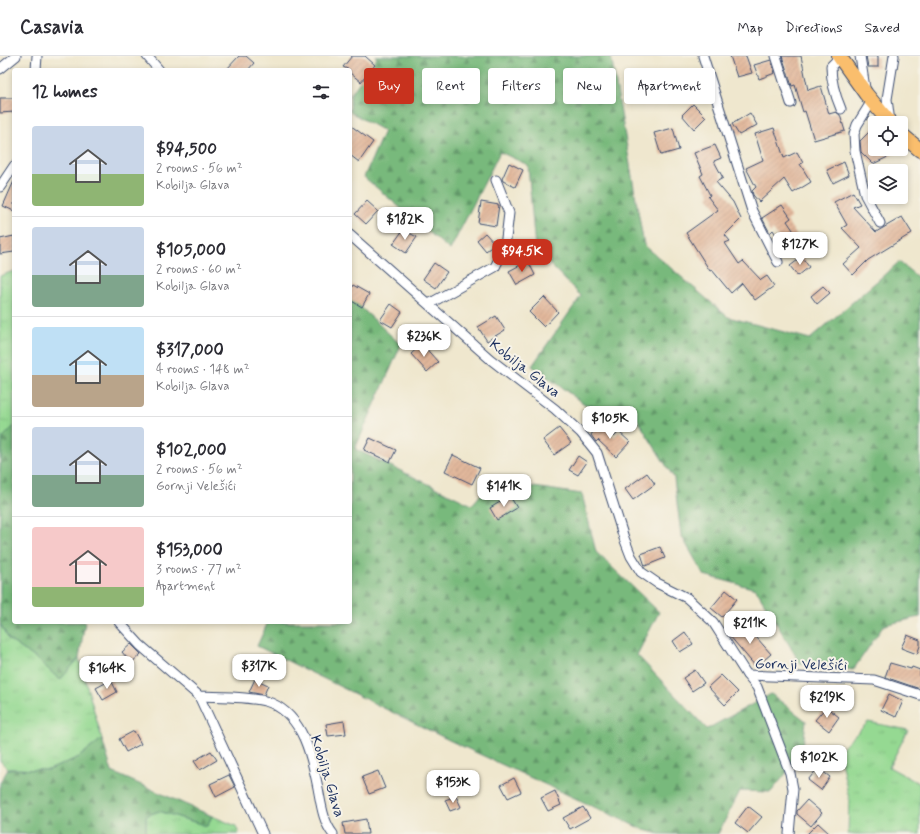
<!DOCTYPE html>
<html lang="en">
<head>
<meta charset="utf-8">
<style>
  :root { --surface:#fff; --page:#f2f2f3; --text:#2b2b33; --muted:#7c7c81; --line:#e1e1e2; --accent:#c8321e }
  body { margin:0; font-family:Mynerve,sans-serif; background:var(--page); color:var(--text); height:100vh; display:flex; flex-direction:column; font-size:15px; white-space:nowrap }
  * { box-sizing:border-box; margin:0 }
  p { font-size:13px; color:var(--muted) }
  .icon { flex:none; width:22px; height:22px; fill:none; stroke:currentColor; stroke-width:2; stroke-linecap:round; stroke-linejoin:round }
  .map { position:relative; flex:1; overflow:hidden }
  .panel { position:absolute; left:12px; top:12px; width:340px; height:556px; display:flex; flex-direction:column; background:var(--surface); border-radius:4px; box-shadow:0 2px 6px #0003 }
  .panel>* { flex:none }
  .hud { position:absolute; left:364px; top:12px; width:380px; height:36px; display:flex; gap:8px }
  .fabs { position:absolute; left:868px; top:60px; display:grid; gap:8px }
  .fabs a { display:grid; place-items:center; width:40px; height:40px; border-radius:4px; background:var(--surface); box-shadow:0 2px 6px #0003; font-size:20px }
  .price { position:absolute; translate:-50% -34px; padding:0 9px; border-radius:8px; background:#fff; color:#222; font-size:13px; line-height:26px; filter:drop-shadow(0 1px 2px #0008) }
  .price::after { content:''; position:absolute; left:50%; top:24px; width:12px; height:9px; margin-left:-6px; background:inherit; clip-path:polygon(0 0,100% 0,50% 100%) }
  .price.selected { background:var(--accent); color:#fff }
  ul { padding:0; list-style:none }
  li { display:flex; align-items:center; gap:12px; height:100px; padding:0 20px }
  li+li { border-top:1px solid var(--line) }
  li span { display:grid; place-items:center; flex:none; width:112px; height:80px; border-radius:4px; color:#555 }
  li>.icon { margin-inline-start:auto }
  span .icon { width:48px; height:48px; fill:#fffc; stroke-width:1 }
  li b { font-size:17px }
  h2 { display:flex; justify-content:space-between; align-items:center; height:48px; padding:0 20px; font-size:17px }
  .pill { padding:0 14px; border-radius:4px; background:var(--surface); box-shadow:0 2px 6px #0003; font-size:14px; line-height:36px }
  .pill.selected { background:var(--accent); color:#fff }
  header { display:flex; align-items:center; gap:24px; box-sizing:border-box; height:56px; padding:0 20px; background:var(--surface); border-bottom:1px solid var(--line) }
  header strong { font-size:19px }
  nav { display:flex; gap:22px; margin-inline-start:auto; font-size:14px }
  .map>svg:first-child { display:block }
  .grass { fill:url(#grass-tufts); stroke:#588478 }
  .forest { fill:url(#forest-firs); stroke:#4a746d }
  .building { fill:url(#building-hatch) }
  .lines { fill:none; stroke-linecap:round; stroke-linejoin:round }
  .minor-casing { stroke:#3b4b6f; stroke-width:11 }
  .primary-casing { stroke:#3b4b6f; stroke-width:16 }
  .minor { stroke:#fff; stroke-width:9 }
  .primary { stroke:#fabe6d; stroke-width:14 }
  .labels { text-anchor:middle; stroke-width:4; stroke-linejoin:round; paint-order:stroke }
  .street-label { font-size:15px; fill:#1b2f5e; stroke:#f7f3e8 }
</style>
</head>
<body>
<header>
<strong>Casavia</strong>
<nav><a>Map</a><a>Directions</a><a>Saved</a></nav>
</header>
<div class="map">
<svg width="920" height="778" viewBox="0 0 920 778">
  <defs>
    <pattern id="grass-tufts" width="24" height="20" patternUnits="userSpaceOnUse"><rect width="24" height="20" fill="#95d992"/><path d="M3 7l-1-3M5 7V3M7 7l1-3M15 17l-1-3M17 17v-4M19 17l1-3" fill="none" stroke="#80bb80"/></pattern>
    <pattern id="forest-firs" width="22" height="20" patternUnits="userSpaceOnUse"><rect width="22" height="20" fill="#78b97c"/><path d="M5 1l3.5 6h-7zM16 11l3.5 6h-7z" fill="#629769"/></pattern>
    <pattern id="building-hatch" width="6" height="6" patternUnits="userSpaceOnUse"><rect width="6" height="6" fill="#e2b89b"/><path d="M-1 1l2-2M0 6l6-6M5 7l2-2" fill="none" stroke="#c19e88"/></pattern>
  </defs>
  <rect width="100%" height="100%" fill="#f7f3e8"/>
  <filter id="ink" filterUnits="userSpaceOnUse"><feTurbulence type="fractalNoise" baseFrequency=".025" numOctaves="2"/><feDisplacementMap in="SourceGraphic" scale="8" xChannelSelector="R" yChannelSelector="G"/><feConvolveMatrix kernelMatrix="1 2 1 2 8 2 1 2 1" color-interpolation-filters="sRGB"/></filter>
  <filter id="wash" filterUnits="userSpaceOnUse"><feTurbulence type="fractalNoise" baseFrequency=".012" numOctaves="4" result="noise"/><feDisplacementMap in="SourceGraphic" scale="16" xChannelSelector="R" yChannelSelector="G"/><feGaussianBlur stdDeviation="0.9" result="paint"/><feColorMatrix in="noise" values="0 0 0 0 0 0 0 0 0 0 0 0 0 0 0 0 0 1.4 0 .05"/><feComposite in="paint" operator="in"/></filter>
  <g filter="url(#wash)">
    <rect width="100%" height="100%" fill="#efe7ce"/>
    <g class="grass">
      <polygon points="14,215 14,370 3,381 0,416 0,220"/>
      <polygon points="0,568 9,584 37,603 60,623 79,602 102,683 79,701 49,714 8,713 0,705"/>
      <polygon points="868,666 908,674 889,711 920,728 920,778 848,778 849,743 839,695"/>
      <polygon points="159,755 207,770 212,760 236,770 239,778 146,778 146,760"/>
    </g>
    <g class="forest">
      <polygon points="375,0 611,0 644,189 728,261 810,283 899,206 920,223 920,561 884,569 853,614 800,607 756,533 704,519 681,479 674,422 635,360 584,348 532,310 581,240 535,193 528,109 500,96 450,194 364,121 384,75 350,56 350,39 377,2"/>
      <polygon points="350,241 401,289 355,393 472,449 492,425 582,438 596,496 659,556 637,599 707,673 771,638 806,665 802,698 771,736 740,735 718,778 659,778 644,774 451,685 257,590 268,566 350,566"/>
      <polygon points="14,370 14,566 85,566 79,602 60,624 37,603 9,584 0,567 0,416 3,381"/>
      <polygon points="102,683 112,716 212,760 207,770 159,755 146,760 146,778 0,778 0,727 8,713 49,714 79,701"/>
    </g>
    <g id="blocks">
      <g class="building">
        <polygon points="239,0 246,0 254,7 248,14 226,14"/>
        <polygon points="352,0 365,0 375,9 361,26 350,17 350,14 343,11"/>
        <polygon points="730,0 746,0 752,17 737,21"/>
        <polygon points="782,0 801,0 808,34 821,30 829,58 836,56 840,59 845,75 814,84 805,55 803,56 795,29 792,30"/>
        <polygon points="866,0 878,0 878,11 868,11"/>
        <polygon points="771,4 775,17 759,23 754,9"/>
        <polygon points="0,42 14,42 14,56 0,57"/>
        <polygon points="693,48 706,61 694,73 682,59"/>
        <polygon points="750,57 757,69 739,79 732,68"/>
        <polygon points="350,69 373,86 359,106 350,99"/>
        <polygon points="875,70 875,93 905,93 873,108 861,96 860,85"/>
        <polygon points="673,72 679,94 661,99 654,77"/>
        <polygon points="774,72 784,102 797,96 803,107 800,108 811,126 793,137 784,123 759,146 753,139 752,135 756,131 746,112 763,104 755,78"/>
        <polygon points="715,89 721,102 714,105 723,122 716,126 733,146 741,163 725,179 730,185 725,187 739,208 743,205 761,224 767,220 774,230 755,244 742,227 731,237 712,214 710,215 686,177 718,154 708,141 710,139 700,120 703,118 694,97"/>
        <polygon points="844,106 849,119 833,127 827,114"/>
        <polygon points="509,107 523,114 515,131 503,125 502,123"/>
        <polygon points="14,125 14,155 3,150"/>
        <polygon points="853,136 860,148 853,151 876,176 902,161 912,177 868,204 853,219 843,208 861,192 842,172 847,169 834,146"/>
        <polygon points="367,145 378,155 366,168 355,158"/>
        <polygon points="481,146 499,149 496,170 478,167"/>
        <polygon points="782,149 791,162 787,165 799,183 785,192 773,174 770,177 762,162"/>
        <polygon points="403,174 417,181 406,197 393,188"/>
        <polygon points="485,177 495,188 486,195 477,184"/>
        <polygon points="14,180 14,196 0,198 0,183"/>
        <polygon points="802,201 809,211 798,220 790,210"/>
        <polygon points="528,205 535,219 517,229 509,215"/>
        <polygon points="434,207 447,216 436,232 423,223"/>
        <polygon points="353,229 369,238 362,251 350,244 350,234"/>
        <polygon points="823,230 830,237 817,248 811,240"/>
        <polygon points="544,241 558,256 544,271 529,256"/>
        <polygon points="391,248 402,256 392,271 380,264"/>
        <polygon points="496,260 505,274 487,285 478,271"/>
        <polygon points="422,288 438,306 427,316 411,298"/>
        <polygon points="600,365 614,381 619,376 630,386 616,401 598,384 596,386 591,379"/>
        <polygon points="559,372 571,387 554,399 543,384"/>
        <polygon points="370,382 396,394 390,406 364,394"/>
        <polygon points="453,399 480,412 472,428 445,415"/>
        <polygon points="578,400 587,406 578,419 569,414"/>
        <polygon points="647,417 655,428 633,444 625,433"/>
        <polygon points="510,440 517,452 497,464 490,452"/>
        <polygon points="660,491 665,502 645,510 641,498"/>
        <polygon points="726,534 737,543 722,561 711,552"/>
        <polygon points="743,566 771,598 756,611 729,579"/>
        <polygon points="685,576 693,588 680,596 673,585"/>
        <polygon points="907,579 920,584 920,590 917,598 901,592"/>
        <polygon points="131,588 141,598 131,607 122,596"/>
        <polygon points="890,607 911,613 912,611 920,614 920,633 885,621"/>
        <polygon points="695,614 704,627 692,635 683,622"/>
        <polygon points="721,619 738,636 725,649 708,631"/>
        <polygon points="255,623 268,629 264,639 249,636"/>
        <polygon points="111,624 117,636 103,644 96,632"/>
        <polygon points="889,638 903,645 896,661 881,654"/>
        <polygon points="826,651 839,661 829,675 815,664"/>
        <polygon points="344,665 346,678 328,680 326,668"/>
        <polygon points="134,675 141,688 126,696 119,683"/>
        <polygon points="211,695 217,704 200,714 194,705"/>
        <polygon points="818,712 830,721 821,734 808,724"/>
        <polygon points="378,715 385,732 369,738 362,721"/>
        <polygon points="229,719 235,731 216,741 210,728"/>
        <polygon points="514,722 521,736 508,742 501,729"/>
        <polygon points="555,735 561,749 548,755 541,742"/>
        <polygon points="456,740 461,751 450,755 445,744"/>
        <polygon points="807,744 822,757 811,770 797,758 797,755"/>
        <polygon points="748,750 762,761 748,777 735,767"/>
        <polygon points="583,751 590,762 570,773 563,762"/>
        <polygon points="366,763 368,778 345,778 343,767"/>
        <polygon points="818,767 830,778 807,778"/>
      </g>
    </g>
  </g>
  <g filter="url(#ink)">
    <use href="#blocks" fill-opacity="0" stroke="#3b4b6f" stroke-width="1"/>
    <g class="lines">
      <g class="minor-casing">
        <g id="minor">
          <polyline points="147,0 159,14"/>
          <polyline points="703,0 752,155 778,206"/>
          <polyline points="776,0 791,47"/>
          <polyline points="860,0 865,32"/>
          <path d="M840,1l-9,9c0,15 4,29 10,43"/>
          <polyline points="0,13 16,0"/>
          <polyline points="36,14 37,0"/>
          <polyline points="872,45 857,69 854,78 855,95 865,139 880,167"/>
          <polyline points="890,66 887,43 894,0"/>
          <polyline points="0,131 14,110"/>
          <polyline points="350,179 490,303 555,353 581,377 597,397 624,482 631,500 641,516 657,527 687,542 713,566 747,619 757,631 790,717 793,733 789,778"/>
          <polyline points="429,248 495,211 505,191 509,157 496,124"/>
          <path d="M119,566l21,23 59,51c19,1 55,0 72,7 33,14 41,55 47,85 3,15 5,34 15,46"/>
          <polyline points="747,619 874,624 920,639"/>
          <polyline points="199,640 263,778"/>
        </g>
      </g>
      <g class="primary-casing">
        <g id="primary">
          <polyline points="839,0 866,38 890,67"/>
          <polyline points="901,78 920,94"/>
        </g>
      </g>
      <use href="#minor" class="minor"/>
      <use href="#primary" class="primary"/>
    </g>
  </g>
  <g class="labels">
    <g class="street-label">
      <text transform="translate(525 312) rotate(38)" y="5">Kobilja Glava</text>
      <text transform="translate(801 608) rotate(1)" y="5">Gornji Velešići</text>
      <text transform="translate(328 720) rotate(73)" y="5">Kobilja Glava</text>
    </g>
  </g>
</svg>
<div class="fabs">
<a><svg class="icon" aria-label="locate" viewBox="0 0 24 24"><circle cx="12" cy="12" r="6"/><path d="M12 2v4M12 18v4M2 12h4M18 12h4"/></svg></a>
<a><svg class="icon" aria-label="layers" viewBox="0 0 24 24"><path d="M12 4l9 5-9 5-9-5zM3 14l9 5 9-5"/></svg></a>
</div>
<b class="price" style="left:405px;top:185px">$182K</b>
<b class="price" style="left:800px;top:210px">$127K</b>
<b class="price selected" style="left:522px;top:217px">$94.5K</b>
<b class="price" style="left:424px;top:302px">$236K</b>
<b class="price" style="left:610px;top:384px">$105K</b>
<b class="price" style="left:504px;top:452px">$141K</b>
<b class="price" style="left:750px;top:589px">$211K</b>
<b class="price" style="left:259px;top:632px">$317K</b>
<b class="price" style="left:107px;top:634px">$164K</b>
<b class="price" style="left:827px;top:663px">$219K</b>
<b class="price" style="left:819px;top:723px">$102K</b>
<b class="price" style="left:453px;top:748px">$153K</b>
<div class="hud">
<a class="pill selected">Buy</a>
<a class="pill">Rent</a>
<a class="pill">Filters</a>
<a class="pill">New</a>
<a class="pill">Apartment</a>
</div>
<section class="panel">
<h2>12 homes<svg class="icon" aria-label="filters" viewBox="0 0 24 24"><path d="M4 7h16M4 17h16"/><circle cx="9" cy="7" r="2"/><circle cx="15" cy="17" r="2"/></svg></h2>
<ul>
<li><span style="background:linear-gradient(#c9d6e8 60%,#8fb573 0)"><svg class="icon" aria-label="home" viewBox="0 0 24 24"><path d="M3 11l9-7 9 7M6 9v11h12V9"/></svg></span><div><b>$94,500</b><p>2 rooms · 56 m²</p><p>Kobilja Glava</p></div></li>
<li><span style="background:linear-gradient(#c9d6e8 60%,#7fa58c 0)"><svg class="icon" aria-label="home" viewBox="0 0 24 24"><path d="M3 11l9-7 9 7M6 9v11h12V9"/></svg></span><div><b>$105,000</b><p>2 rooms · 60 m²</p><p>Kobilja Glava</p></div></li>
<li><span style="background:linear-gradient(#bfe0f5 60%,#b9a48a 0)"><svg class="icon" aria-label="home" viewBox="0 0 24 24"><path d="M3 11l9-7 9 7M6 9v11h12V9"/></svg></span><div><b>$317,000</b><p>4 rooms · 148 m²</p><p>Kobilja Glava</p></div></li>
<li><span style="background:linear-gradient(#c9d6e8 60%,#7fa58c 0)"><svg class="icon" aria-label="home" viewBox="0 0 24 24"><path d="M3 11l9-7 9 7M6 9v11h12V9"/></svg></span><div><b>$102,000</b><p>2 rooms · 56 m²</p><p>Gornji Velešići</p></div></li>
<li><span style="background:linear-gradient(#f6c9c9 75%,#8fb573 0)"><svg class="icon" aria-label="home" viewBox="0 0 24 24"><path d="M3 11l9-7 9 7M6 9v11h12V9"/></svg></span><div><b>$153,000</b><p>3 rooms · 77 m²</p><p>Apartment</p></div></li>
</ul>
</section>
</div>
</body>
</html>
